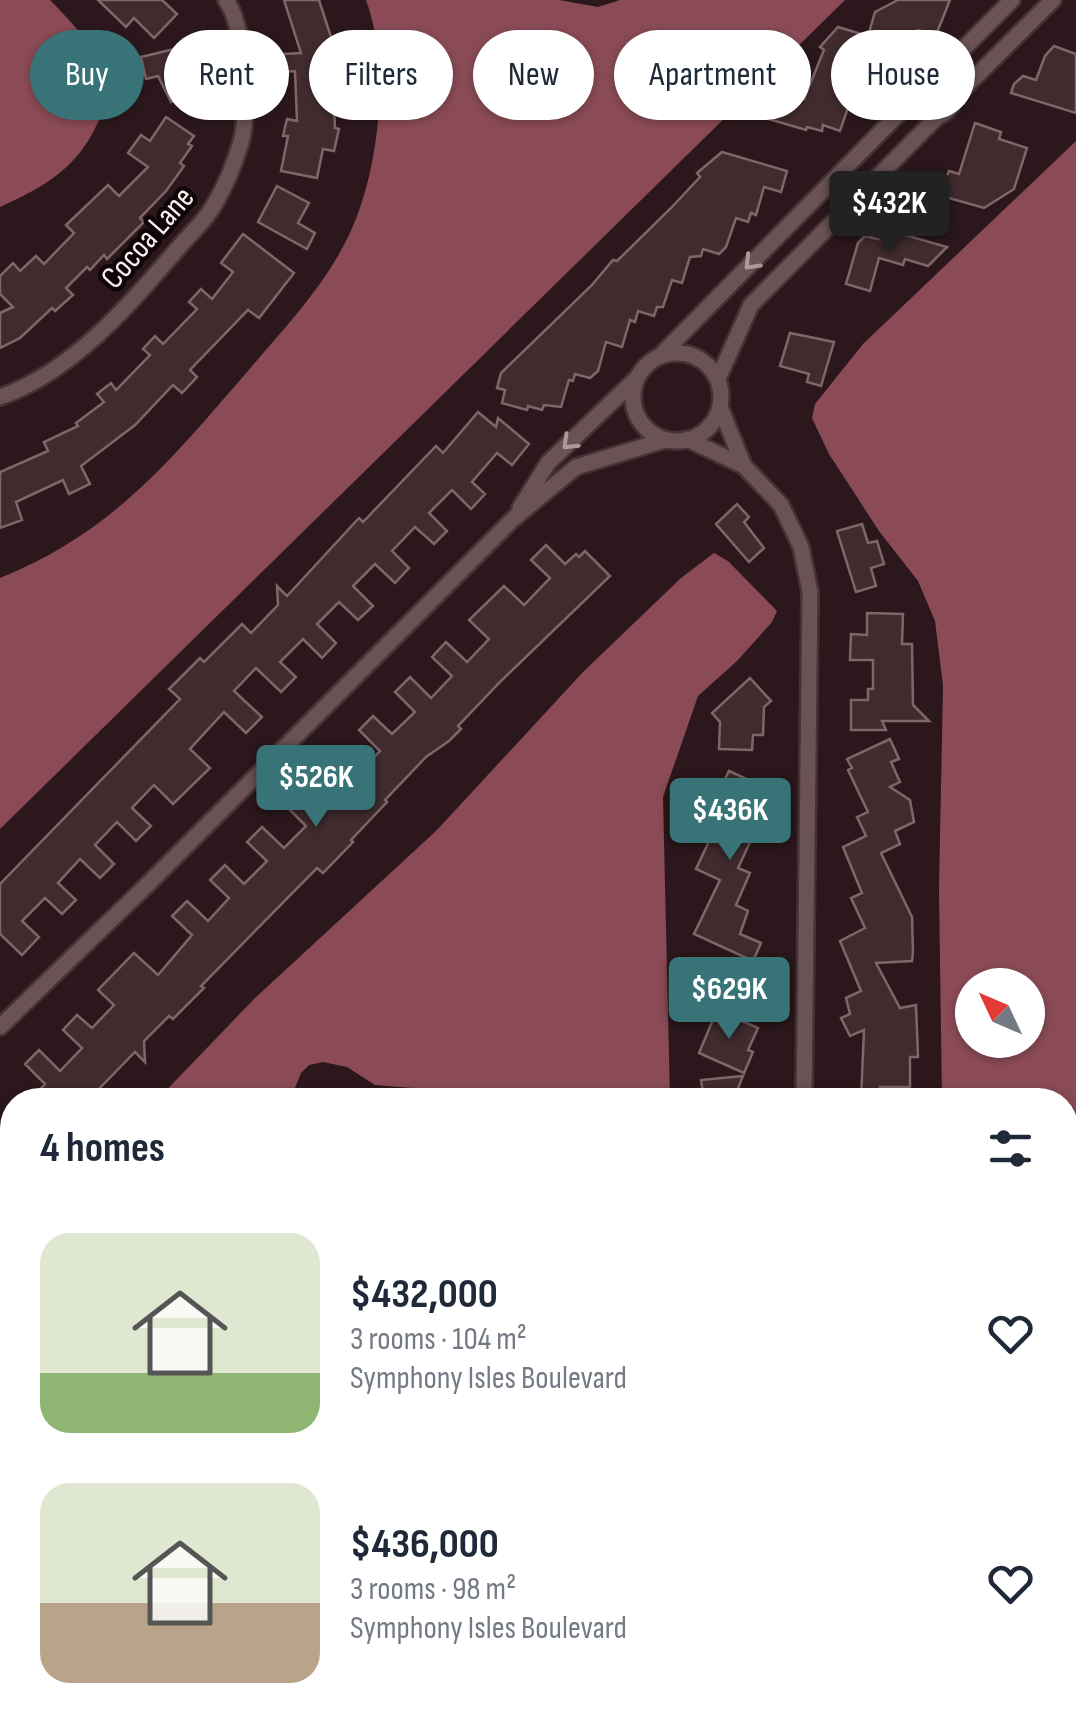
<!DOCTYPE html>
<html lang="en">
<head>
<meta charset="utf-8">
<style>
  :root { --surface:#fff; --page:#f6f6f7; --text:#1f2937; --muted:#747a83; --accent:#377377 }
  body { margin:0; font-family:"Sofia Sans Condensed",sans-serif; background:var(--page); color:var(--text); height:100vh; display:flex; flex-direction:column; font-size:38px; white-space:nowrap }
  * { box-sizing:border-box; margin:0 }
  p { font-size:32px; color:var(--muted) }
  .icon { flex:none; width:55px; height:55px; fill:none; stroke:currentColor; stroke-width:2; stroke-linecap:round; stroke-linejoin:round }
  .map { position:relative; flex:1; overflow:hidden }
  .details { position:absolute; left:0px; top:1088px; width:1078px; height:642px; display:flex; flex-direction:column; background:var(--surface); border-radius:40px 40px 0 0; box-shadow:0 2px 8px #0004 }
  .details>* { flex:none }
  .banner { position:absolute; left:30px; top:30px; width:1018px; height:90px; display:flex; gap:20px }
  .needle { width:65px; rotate:314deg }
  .tools { position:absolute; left:955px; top:968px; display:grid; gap:20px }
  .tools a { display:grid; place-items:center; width:90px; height:90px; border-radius:50%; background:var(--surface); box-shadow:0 2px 8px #0004; font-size:50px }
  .price { position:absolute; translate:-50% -85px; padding:0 22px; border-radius:10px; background:var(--accent); color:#fff; font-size:32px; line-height:65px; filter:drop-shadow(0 2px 5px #0008) }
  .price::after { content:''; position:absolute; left:50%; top:60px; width:30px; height:22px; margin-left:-15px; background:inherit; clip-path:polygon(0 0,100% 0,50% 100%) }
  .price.on { background:#222; color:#fff }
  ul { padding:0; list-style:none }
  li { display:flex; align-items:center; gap:30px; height:250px; padding:0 40px }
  li span { display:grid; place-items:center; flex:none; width:280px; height:200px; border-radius:30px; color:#555 }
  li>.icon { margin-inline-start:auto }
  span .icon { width:120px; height:120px; fill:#fffc; stroke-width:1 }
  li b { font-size:42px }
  h2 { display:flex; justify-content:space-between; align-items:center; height:120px; padding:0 40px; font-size:42px }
  .pill { padding:0 35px; border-radius:45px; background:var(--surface); box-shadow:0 2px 8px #0004; font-size:35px; line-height:90px }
  .pill.on { background:var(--accent); color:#fff }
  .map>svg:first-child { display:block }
  .water { fill:#8a4b56; fill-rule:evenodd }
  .building { fill:#412b2e; stroke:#80666a; stroke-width:2.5 }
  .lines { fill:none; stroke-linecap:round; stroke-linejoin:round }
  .street-casing { stroke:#433335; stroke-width:20 }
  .street { stroke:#6a5255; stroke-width:15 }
  .oneway { stroke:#ad999b }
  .labels { text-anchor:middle; stroke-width:9; stroke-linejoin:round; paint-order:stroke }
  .street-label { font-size:32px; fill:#feeff1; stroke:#0f0608 }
</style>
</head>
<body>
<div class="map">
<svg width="1076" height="1728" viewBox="0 0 1076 1728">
  <rect width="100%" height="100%" fill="#2c181c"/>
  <g class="water">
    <path d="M0,0h50c22,23 51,51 56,84 2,13 -3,27 -8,38 -20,46 -54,65 -98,85z"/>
    <path d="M366,0h193l39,7 22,-7h225l-845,829v-251c115,-46 175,-123 253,-213 34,-40 72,-80 95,-128 31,-63 43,-170 18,-237z"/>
    <path d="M1076,141v1178l-11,7v-226h-123l-3,-209 4,-206 -8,-64 -17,-40 -39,-50 -50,-77 -17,-36 3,-14 48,-60zM972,985h56v55h-56z"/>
    <polygon points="714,553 728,561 777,611 772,622 737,661 698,696 663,797 670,1100 445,1100 412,1088 375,1085 347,1067 323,1062 309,1065 301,1073 290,1100 157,1100 254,999 437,830 583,672 681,578"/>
    <polygon points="12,1245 12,1390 0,1402 0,1259"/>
    <polygon points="12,1406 12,1493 0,1479 0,1424"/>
    <polygon points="1065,1610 1076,1618 1076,1728 945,1728 945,1718 1065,1718"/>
    <polygon points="108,1718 250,1718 251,1728 108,1728"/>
  </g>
  <g class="building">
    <polygon points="98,0 162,0 177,14 154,38 134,18 126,27"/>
    <polygon points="284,0 319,0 331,37 335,128 339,129 334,151 323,149 317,178 281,171 288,136 283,136 287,119 297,121 295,71 284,72 284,54 301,53"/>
    <polygon points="898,0 950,0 936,35 918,30 910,65 897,67 896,73 880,69 868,99 853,93 840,131 823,125 822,131 807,127 806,130 765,118 779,105 786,107 790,95 804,99 824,50 820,47 838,27 868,36 875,12"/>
    <polygon points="191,45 196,67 192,69 198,96 171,102 158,76 146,79 141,57"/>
    <polygon points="1054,46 1076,54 1076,113 1011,93 1014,84 1023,76 1036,80 1045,56"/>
    <polygon points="166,117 194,136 188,144 192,146 180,163 184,166 166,191 140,218 144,222 107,259 104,255 90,270 87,267 66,288 73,295 55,311 52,308 20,338 0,348 0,313 13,307 0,294 0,276 13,263 20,271 36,256 44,264 74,233 66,225 108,185 119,196 148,167 128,153 141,135 150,141"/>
    <polygon points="975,123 1001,132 999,139 1027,148 1014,189 984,208 924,191 929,173 946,178 949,171 959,174"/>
    <polygon points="722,152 787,171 781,192 764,187 756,215 751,213 748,222 736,218 726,247 719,254 703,249 701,256 690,257 682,283 672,280 663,307 657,307 654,316 638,311 635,322 630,320 622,347 606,342 598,371 590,378 575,374 573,381 569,380 561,407 544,405 542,410 528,406 527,410 502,403 505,390 497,388 501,373 592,285 613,260 617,261 671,208 700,177 697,173"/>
    <polygon points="277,186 309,203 298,223 315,233 307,249 258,222"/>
    <polygon points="884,233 897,236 898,233 947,247 928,266 905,259 903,265 879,258 870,291 846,284 858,243 865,236 882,240"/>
    <polygon points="243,234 294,273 259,318 248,310 190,370 197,377 182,393 173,385 135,425 81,466 90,484 69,494 63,480 16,502 22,520 0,528 0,472 48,451 44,442 78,426 76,423 104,402 97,394 111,383 116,390 150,355 143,349 155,336 163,344 197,309 189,302 201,289 212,299 233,272 221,263"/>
    <polygon points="790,333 834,342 821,386 807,382 809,374 780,366"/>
    <polygon points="478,412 496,427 498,418 529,444 512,465 497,453 472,482 485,494 471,509 452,490 429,513 447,531 434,544 415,527 392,551 409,568 395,583 375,564 353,586 373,606 358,620 339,602 317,624 336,643 322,658 303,639 280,662 296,677 281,692 256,668 234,691 262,717 246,733 224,712 190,749 210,768 173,804 154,785 132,808 151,826 136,841 117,822 95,845 114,864 100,878 80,859 58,883 76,900 62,914 45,898 22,921 39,937 22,955 0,934 0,884 180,699 169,689 200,658 204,662 242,624 251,633 278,605 277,586 287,596 359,518 363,522 436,446 443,453"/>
    <polygon points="737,504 749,517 744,522 764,548 749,562 716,524"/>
    <polygon points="862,524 868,543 877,541 884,564 871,568 876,586 856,592 837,531"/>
    <polygon points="546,545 565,564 576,554 579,557 585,551 610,576 501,681 458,726 461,729 449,741 426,757 385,800 387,802 351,840 353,842 323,873 317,868 201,986 204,988 173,1019 169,1016 144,1041 145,1062 135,1052 88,1100 30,1100 45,1084 25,1064 39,1050 60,1071 82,1048 63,1030 77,1015 92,1028 114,1005 98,990 134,953 158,975 192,935 172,916 187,901 208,921 229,898 210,880 225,865 244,884 267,861 247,842 262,827 284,848 306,826 284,804 298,789 319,809 341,786 323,769 338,754 358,774 380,751 359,730 373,716 392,734 415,712 395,692 410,677 431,698 452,676 432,657 446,642 467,662 489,639 469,620 504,586 524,605 550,578 531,560"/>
    <polygon points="867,613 903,614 902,644 912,644 913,705 929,721 882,721 886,730 851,730 851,700 868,700 868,689 873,689 873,660 850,660 851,634 867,635"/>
    <polygon points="750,678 771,701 764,707 763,735 753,735 752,750 719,749 720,722 712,713"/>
    <polygon points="890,739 899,759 891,762 900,782 890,787 910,800 914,822 895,831 900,844 881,853 912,917 913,952 912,961 876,963 900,1008 916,1005 918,1057 910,1057 910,1087 880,1087 886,1100 861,1100 864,1030 850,1036 841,1018 850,1014 846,998 861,991 840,941 865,928 851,898 862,893 843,847 866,836 857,817 868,812 848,770 852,768 847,759"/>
    <polygon points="729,771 760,785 758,788 767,792 755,819 760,821 738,868 750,873 736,905 748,911 740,934 761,943 753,961 694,934 720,880 696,869 718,822 715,821 717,816 706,811 718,783 722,785"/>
    <polygon points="717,1010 758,1028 748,1050 753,1052 744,1073 699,1053"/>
    <polygon points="743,1076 738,1088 764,1100 704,1100 701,1080"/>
  </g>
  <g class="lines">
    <g class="street-casing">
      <g id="street">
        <circle cx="935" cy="99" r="17"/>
        <polyline points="929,83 1012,0"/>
        <polyline points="952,100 1053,0"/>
        <circle cx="677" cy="397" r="44"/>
        <polyline points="659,357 918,94"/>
        <polyline points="718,379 751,305 939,115"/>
        <path d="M0,397c73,-25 131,-94 180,-151 11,-13 26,-26 34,-41 11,-18 21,-43 27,-63 9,-31 4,-116 -15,-142"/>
        <polyline points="720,407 744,466 781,505 801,547 810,592 804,1100"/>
        <polyline points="687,439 744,466"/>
        <polyline points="520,508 548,463 638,377"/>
        <polyline points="0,1027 146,886 512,520 576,467 665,440"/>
        <polyline points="1065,1466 1076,1466"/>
        <polyline points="402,1718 406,1728"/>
        <polyline points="434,1718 445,1728"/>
        <polyline points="760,1728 769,1718"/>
      </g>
    </g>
    <use href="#street" class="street"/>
  </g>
  <defs><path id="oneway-chevron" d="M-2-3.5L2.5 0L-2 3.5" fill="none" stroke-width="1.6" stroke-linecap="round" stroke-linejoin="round" transform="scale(2.5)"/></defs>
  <g class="oneway">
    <use href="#oneway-chevron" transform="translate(751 263) rotate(134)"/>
    <use href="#oneway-chevron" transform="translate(569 443) rotate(136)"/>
  </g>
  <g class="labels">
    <g class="street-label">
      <text transform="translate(147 237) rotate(-49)" y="11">Cocoa Lane</text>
    </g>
  </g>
</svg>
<div class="tools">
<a><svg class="needle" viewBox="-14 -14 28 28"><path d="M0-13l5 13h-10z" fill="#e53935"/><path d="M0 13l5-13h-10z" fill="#747a83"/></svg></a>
</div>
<b class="price on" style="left:889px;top:256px">$432K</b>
<b class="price" style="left:316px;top:830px">$526K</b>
<b class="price" style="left:730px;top:863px">$436K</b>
<b class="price" style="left:729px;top:1042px">$629K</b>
<div class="banner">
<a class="pill on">Buy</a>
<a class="pill">Rent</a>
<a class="pill">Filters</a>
<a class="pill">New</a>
<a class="pill">Apartment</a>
<a class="pill">House</a>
</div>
<section class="details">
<h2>4 homes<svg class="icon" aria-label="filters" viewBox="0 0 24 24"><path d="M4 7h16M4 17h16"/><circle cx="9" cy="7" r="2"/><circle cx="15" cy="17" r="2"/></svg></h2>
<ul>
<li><span style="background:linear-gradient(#dfe7d0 70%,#8fb573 0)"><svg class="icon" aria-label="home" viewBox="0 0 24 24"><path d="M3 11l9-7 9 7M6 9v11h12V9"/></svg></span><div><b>$432,000</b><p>3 rooms · 104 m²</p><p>Symphony Isles Boulevard</p></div><svg class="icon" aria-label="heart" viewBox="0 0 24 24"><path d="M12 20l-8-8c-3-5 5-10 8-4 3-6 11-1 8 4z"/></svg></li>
<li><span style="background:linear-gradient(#dfe7d0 60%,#b9a48a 0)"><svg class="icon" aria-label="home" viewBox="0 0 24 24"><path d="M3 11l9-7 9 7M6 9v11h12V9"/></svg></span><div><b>$436,000</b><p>3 rooms · 98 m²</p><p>Symphony Isles Boulevard</p></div><svg class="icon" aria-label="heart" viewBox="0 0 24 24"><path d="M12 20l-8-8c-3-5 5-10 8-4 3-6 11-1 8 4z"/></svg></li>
</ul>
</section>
</div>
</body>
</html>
